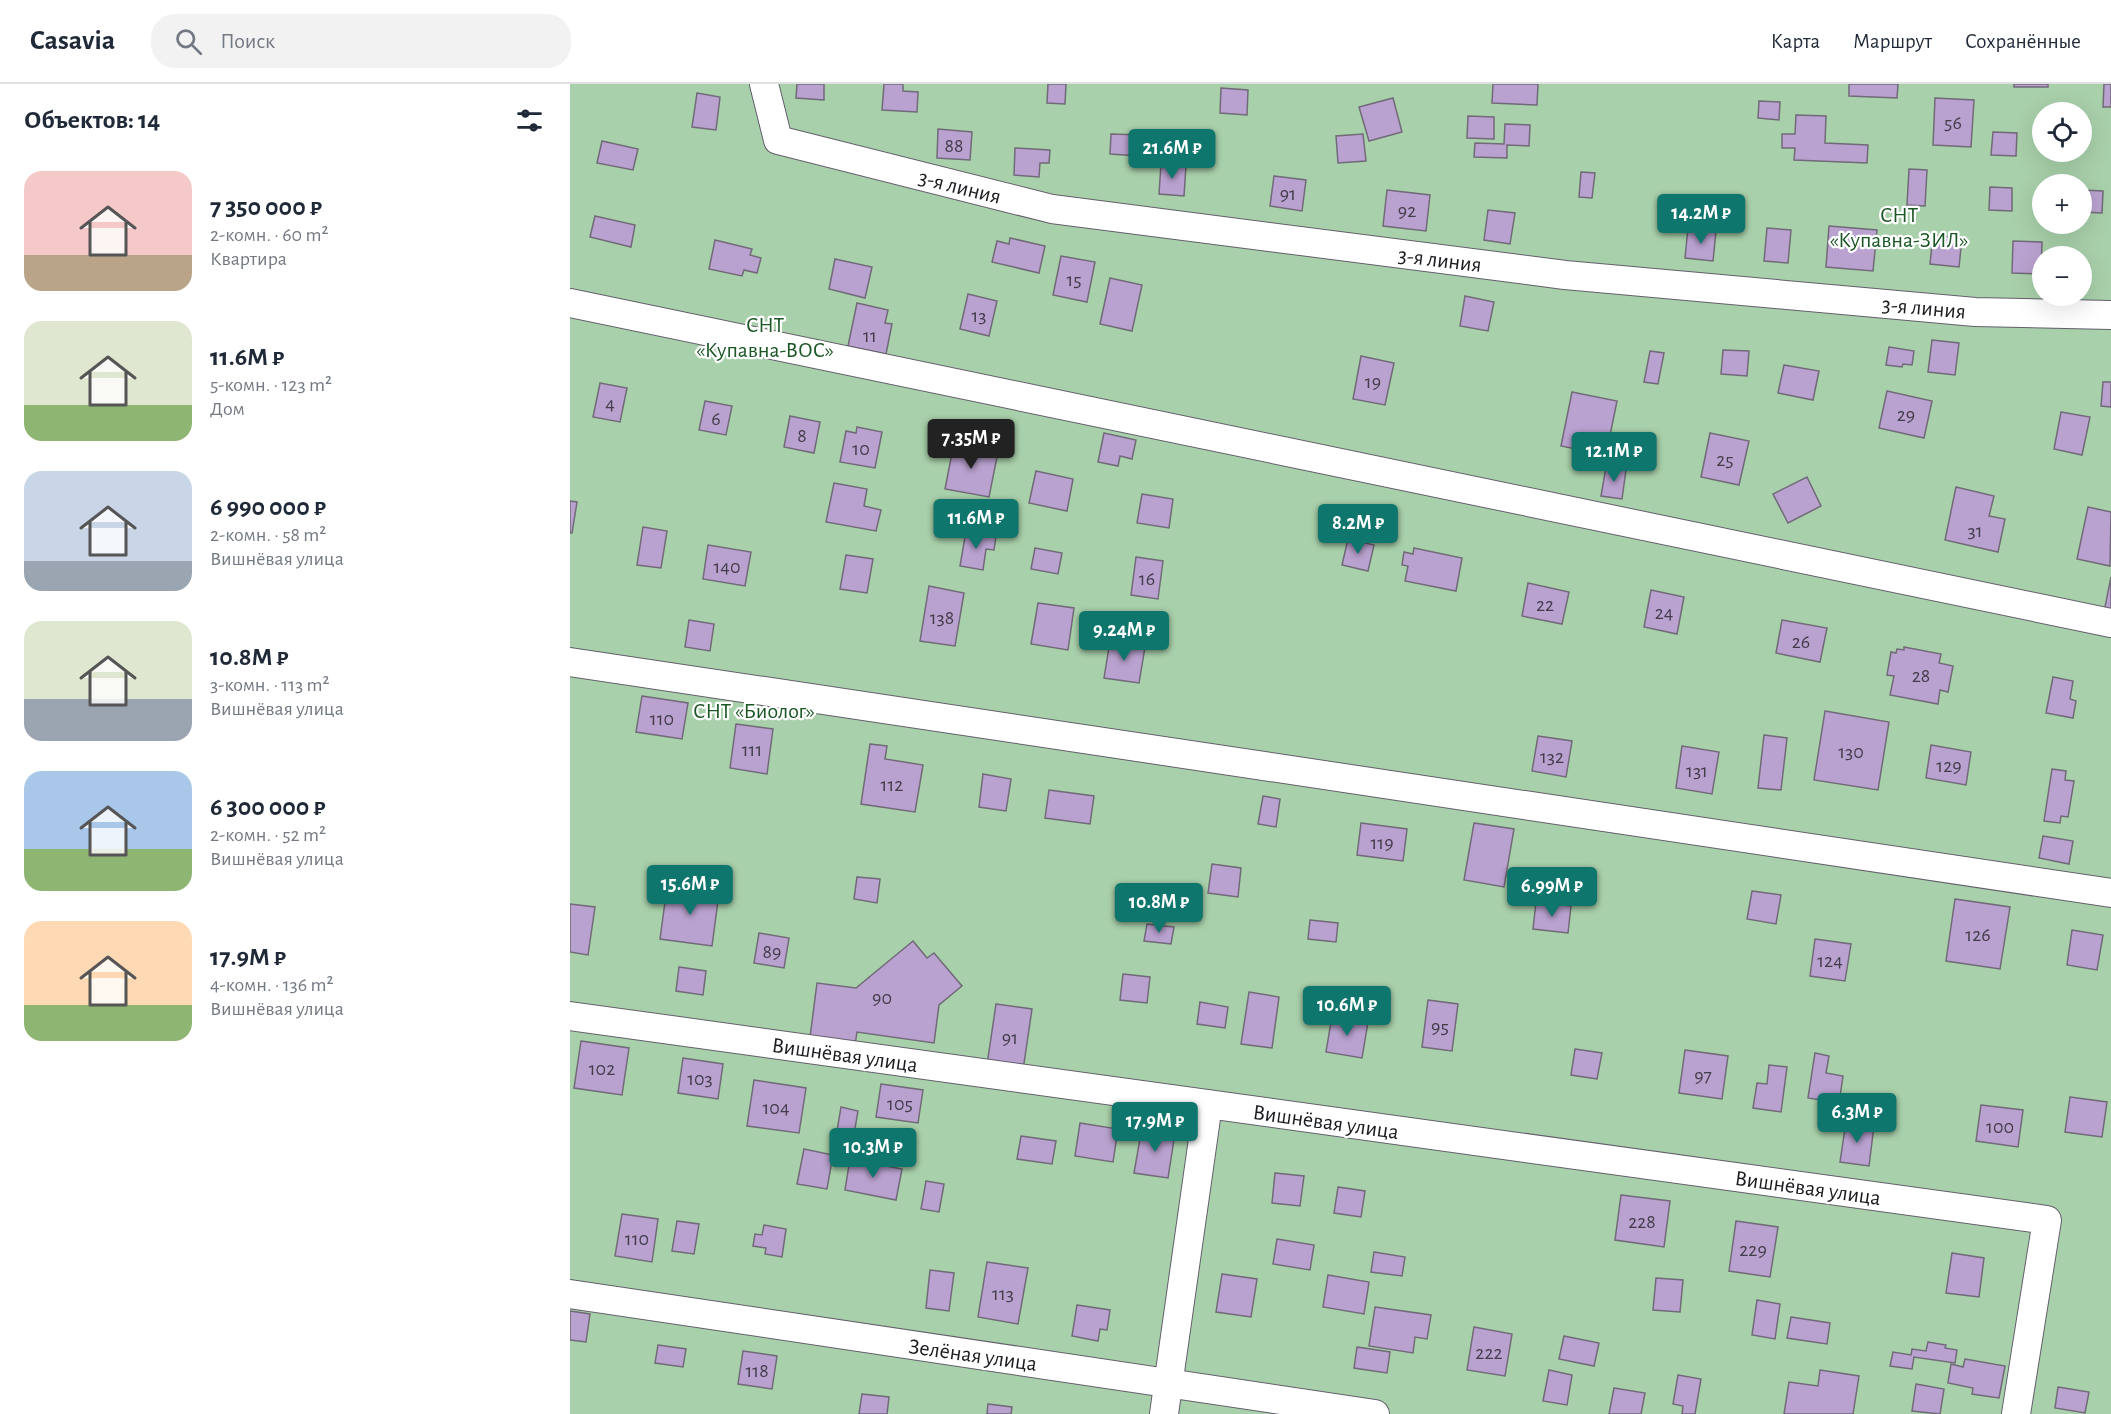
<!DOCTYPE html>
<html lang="ru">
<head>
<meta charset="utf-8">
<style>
  :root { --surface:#fff; --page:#f2f2f3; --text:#1f2937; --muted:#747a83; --line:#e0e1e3; --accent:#0f766e }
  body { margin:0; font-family:"Alegreya Sans",sans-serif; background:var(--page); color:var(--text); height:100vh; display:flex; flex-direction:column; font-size:22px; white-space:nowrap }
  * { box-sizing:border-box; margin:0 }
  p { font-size:20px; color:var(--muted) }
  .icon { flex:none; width:33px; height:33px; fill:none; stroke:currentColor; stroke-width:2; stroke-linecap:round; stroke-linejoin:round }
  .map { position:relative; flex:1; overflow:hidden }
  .side { display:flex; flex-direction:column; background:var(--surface); width:570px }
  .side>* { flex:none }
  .buttons { position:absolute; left:1462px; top:18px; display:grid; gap:12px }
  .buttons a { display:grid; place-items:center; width:60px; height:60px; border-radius:50%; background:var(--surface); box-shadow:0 6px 24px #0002; font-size:30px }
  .price { position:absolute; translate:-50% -51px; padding:0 14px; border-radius:6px; background:var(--accent); color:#fff; font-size:20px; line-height:39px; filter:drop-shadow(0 2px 3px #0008) }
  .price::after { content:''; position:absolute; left:50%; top:36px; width:18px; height:14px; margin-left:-9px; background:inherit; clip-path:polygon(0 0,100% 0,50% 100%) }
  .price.current { background:#222; color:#fff }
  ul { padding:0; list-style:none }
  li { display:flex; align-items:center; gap:18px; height:150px; padding:0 24px }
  li span { display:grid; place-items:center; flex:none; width:168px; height:120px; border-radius:18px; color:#555 }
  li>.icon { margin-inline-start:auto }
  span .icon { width:72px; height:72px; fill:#fffc; stroke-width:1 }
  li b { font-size:26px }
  h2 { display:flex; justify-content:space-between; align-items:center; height:72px; padding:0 24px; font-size:26px }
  header { display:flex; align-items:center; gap:36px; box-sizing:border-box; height:84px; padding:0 30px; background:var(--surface); border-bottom:2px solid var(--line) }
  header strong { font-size:28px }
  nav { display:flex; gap:33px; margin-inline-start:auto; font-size:21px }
  .search { width:420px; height:54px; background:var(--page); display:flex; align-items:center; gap:15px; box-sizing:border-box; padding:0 21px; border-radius:24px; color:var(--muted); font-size:22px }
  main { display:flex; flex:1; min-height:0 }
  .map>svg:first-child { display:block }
  .green { fill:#a8d0aa; fill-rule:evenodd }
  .building { fill:#b9a2cf; stroke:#716a78; stroke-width:1.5 }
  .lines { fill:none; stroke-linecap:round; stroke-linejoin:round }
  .minor-casing { stroke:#635f6c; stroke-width:30 }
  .minor { stroke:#fff; stroke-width:28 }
  .labels { text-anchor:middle; stroke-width:4.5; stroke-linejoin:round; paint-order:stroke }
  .number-label { font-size:20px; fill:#423c4b }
  .street-label { font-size:22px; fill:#1b1a1f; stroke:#fff }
  .park-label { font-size:22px; fill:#1b5625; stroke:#fff }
</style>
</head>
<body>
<header>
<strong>Casavia</strong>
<div class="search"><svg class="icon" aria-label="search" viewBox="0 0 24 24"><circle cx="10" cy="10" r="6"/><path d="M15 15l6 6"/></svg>Поиск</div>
<nav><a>Карта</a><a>Маршрут</a><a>Сохранённые</a></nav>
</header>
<main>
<section class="side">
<h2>Объектов: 14<svg class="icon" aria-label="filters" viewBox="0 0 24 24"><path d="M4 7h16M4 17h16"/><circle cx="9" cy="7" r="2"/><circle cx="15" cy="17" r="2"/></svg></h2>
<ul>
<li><span style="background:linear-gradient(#f6c9c9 70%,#b9a48a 0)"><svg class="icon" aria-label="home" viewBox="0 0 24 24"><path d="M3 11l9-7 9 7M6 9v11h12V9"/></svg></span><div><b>7 350 000 ₽</b><p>2-комн. · 60 m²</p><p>Квартира</p></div></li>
<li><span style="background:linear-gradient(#dfe7d0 70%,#8fb573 0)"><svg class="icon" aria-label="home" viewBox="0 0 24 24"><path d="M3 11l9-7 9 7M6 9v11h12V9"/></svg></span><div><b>11.6M ₽</b><p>5-комн. · 123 m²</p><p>Дом</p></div></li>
<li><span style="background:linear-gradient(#c9d6e8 75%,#9aa5b1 0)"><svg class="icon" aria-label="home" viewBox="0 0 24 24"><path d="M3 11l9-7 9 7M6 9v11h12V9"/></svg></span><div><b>6 990 000 ₽</b><p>2-комн. · 58 m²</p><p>Вишнёвая улица</p></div></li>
<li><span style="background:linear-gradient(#dfe7d0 65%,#9aa5b1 0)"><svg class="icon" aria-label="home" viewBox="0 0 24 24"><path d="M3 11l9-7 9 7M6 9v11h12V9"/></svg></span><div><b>10.8M ₽</b><p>3-комн. · 113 m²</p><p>Вишнёвая улица</p></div></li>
<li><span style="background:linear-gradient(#a9c7e8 65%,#8fb573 0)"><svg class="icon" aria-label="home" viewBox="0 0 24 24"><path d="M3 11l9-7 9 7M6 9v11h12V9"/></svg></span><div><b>6 300 000 ₽</b><p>2-комн. · 52 m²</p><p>Вишнёвая улица</p></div></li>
<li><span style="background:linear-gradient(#ffd9b3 70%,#8fb573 0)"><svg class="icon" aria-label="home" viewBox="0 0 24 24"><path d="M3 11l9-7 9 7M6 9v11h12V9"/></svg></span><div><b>17.9M ₽</b><p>4-комн. · 136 m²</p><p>Вишнёвая улица</p></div></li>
</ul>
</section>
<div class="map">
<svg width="1541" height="1330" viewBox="0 0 1541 1330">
  <rect width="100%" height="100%" fill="#e2deee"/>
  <path class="green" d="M0,0h1541v1330h-1541zM1473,28h39v40h-39zM1473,100h39v40h-39zM1473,172h39v40h-39z"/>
  <g class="building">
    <polygon points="227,0 254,0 254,16 226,14"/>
    <polygon points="314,0 333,0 333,7 348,8 347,28 312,26"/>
    <polygon points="478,0 496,0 495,20 477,19"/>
    <polygon points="923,0 968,0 967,21 922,19"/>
    <polygon points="1279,0 1328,0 1327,14 1279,12"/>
    <rect x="1444" y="0" width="34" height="3"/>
    <polygon points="1534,0 1541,0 1541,23 1533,23"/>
    <polygon points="651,4 678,6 677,31 650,29"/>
    <polygon points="127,9 150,13 146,46 122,43"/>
    <polygon points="823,14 832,48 799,57 789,23"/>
    <polygon points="1365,14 1404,16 1401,63 1363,61"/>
    <polygon points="1189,17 1210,18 1209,36 1188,34"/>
    <polygon points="1226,31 1256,32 1255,59 1298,61 1297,79 1224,76 1225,64 1212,64 1212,50 1225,50"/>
    <polygon points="898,32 924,33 924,55 897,54"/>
    <polygon points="935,40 960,41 959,62 937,61 937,74 904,73 905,59 934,60"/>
    <polygon points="368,45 402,48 400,76 367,74"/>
    <polygon points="1423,48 1447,49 1446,72 1421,71"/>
    <polygon points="541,50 570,51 569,72 540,70"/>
    <polygon points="793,50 796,77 768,79 766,52"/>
    <polygon points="32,57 68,65 63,86 27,79"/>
    <polygon points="445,64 480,66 479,79 470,79 469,93 444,91"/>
    <polygon points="591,80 616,82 614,112 589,110"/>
    <polygon points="1339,85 1357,86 1355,122 1337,121"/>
    <polygon points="1011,88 1025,89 1022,114 1009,113"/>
    <polygon points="704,92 736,96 732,127 700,122"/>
    <polygon points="1420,103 1442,104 1442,127 1419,126"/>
    <polygon points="817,106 860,111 856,147 813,142"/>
    <polygon points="1512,106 1533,107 1532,129 1512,128"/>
    <polygon points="918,126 945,129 940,160 914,156"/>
    <polygon points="25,132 65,141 61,163 20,153"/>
    <polygon points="1259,142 1307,146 1303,187 1256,183"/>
    <polygon points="1118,144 1146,147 1143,177 1115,174"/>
    <polygon points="1197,144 1221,146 1218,179 1194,177"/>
    <polygon points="1363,151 1392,154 1389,183 1360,180"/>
    <polygon points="440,154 475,162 469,189 422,178 427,157 439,160"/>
    <polygon points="145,156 182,165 180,171 191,174 187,189 174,186 172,192 139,185"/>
    <polygon points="1443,157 1472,158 1471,190 1442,189"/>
    <polygon points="491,172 525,178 517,218 483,211"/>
    <polygon points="265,175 302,183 295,214 259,205"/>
    <polygon points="540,194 572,201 562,247 530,240"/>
    <polygon points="398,210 427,217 419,252 390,245"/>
    <polygon points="895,212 924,218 918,247 890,242"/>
    <polygon points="287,219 318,226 315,239 322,240 316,270 278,262"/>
    <polygon points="1362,256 1389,259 1385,291 1358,288"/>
    <polygon points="1319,263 1344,267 1342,281 1333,280 1332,283 1316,281"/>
    <polygon points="1153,266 1179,267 1177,292 1151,290"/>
    <polygon points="1080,267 1094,269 1088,300 1074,298"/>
    <polygon points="791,272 824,279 815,321 783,315"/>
    <polygon points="1214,281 1249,287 1243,316 1208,309"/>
    <polygon points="1533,298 1541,298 1541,323 1531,322"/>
    <polygon points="30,299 57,304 50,338 23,333"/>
    <polygon points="1317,307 1362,317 1354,354 1309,344"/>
    <polygon points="1002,308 1047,317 1036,371 991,362"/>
    <polygon points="135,317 162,322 156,351 129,346"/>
    <polygon points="1491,328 1520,333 1512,371 1484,365"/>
    <polygon points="220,332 250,338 244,369 214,363"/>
    <polygon points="287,343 312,348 305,384 270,378 276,347 286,349"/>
    <polygon points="534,349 566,356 562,375 550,372 548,382 528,378"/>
    <polygon points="1140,349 1179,357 1169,401 1131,393"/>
    <polygon points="384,359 428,368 419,413 375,405"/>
    <polygon points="1036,383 1056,386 1052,415 1031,412"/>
    <polygon points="466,387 503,395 497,427 459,419"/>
    <polygon points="1237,393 1251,422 1218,439 1203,410"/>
    <polygon points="264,399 297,405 294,422 311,426 306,447 256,438"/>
    <polygon points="1386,403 1424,412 1419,432 1435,435 1428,468 1375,456"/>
    <polygon points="572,410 603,415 599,444 567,439"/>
    <polygon points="0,417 7,418 2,449 0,449"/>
    <polygon points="1518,423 1541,428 1540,482 1507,475"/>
    <polygon points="73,443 97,447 91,484 67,481"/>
    <polygon points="396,447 426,452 424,466 416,465 413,486 390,482"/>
    <polygon points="778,455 804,461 798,487 772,481"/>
    <polygon points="138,461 181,468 175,502 133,495"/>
    <polygon points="465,464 492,469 488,490 461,485"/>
    <polygon points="844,464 892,474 886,507 835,497 838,482 832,481 834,468 843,470"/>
    <polygon points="276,471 303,475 297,509 270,505"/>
    <polygon points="566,473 593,477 588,515 561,511"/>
    <polygon points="1541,493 1541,529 1534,528"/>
    <polygon points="958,499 999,508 992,540 952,532"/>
    <polygon points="359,502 394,509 385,562 350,557"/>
    <polygon points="1081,506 1114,513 1107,550 1074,543"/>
    <polygon points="468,519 504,524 498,566 461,560"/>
    <polygon points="119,536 144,540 140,567 115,563"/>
    <polygon points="1212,536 1257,544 1250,578 1206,569"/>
    <polygon points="540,557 575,563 569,599 534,594"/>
    <polygon points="1334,563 1371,570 1369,579 1383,582 1378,608 1370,606 1368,620 1320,611 1324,592 1317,591 1321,568 1326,569 1327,565 1334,566"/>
    <polygon points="1483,593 1503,597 1500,615 1506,617 1503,634 1476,629"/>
    <polygon points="72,612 118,619 112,655 66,648"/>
    <polygon points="1255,627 1319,638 1308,706 1244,696"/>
    <polygon points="166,640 203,645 197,690 160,684"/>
    <polygon points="1194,651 1217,654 1211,706 1188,704"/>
    <polygon points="968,652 1002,657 996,693 962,687"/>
    <polygon points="300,660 317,662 315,675 353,681 345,728 291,720"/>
    <polygon points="1361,661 1401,668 1396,701 1356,694"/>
    <polygon points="1112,662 1149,668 1142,710 1106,704"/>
    <polygon points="1482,685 1496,687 1495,696 1504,697 1498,733 1491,732 1490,739 1474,737"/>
    <polygon points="413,690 441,695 436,727 409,723"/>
    <polygon points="479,706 524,712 520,740 475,734"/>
    <polygon points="693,712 710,715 706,743 688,740"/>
    <polygon points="791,739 837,745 833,777 787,771"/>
    <polygon points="904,739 944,745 934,803 894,796"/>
    <polygon points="1473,752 1503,757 1499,780 1469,774"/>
    <polygon points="642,780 671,784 668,813 638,809"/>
    <polygon points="287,793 310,795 307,819 284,815"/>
    <polygon points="560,802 599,807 595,839 556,834"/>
    <polygon points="97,803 149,809 142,862 90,855"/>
    <polygon points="1182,807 1211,811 1206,840 1177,835"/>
    <polygon points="1385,815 1440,823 1430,885 1376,877"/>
    <polygon points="966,818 1001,822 998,849 963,845"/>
    <polygon points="0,820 25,823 18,871 0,868"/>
    <polygon points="740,836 768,839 766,858 738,855"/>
    <polygon points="577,840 604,843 601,860 574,857"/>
    <polygon points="1502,846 1533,851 1527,886 1497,881"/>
    <polygon points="189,849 219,854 214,884 184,879"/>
    <polygon points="1245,855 1281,860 1275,897 1240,892"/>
    <polygon points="343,857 357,874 364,869 392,902 369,921 364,959 287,948 284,967 239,961 247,899 286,904"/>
    <polygon points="109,883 136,887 133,911 106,907"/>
    <polygon points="553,890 580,893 577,919 550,916"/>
    <polygon points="679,908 709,913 702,964 671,960"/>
    <polygon points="858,916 888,920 882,967 852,963"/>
    <polygon points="630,918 658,923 655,944 627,940"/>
    <polygon points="426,920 462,925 453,986 417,981"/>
    <polygon points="762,932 798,938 792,974 756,968"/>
    <polygon points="11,957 59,964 52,1011 4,1004"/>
    <polygon points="1005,965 1032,969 1027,995 1001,991"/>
    <polygon points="1115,966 1158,972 1152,1015 1109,1009"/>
    <polygon points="1245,969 1259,972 1256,989 1273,992 1269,1019 1238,1014"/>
    <polygon points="113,974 153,980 148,1015 108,1009"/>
    <polygon points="1199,981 1217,983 1211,1028 1183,1024 1187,999 1197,1000"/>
    <polygon points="184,996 236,1004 229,1049 177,1042"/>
    <polygon points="311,1000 353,1006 348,1039 306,1033"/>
    <polygon points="1500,1013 1537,1018 1532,1053 1495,1048"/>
    <polygon points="1411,1021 1453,1026 1448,1063 1406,1057"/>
    <polygon points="271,1023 288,1027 282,1062 265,1059"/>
    <polygon points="1276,1038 1304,1042 1299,1082 1270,1078"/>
    <polygon points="510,1039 548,1045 543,1078 505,1072"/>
    <polygon points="572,1043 605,1049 598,1094 564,1089"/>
    <polygon points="451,1052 486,1057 482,1080 447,1075"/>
    <polygon points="234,1065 263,1071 257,1105 227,1100"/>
    <polygon points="280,1075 332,1085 326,1116 275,1106"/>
    <polygon points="705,1089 734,1092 730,1122 702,1119"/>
    <polygon points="356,1097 374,1100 369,1128 351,1125"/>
    <polygon points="768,1103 795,1107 791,1133 764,1129"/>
    <polygon points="1051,1111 1100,1117 1094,1163 1045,1156"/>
    <polygon points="52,1130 88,1135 82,1178 45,1172"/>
    <polygon points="107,1137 129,1140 124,1170 102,1167"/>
    <polygon points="1166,1137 1208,1143 1200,1193 1159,1187"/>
    <polygon points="194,1141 216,1145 212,1173 195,1170 196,1164 183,1162 185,1150 192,1151"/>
    <polygon points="707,1155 744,1161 740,1186 703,1180"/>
    <polygon points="804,1168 835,1173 832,1192 801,1188"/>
    <polygon points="1382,1169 1414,1174 1409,1213 1376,1209"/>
    <polygon points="417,1178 458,1184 448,1240 408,1233"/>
    <polygon points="360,1186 384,1189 379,1227 356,1224"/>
    <polygon points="652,1190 687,1195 681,1233 646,1228"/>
    <polygon points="758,1191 799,1198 794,1230 753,1223"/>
    <polygon points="1086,1194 1113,1196 1110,1228 1083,1226"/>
    <polygon points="1187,1216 1210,1220 1205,1255 1182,1251"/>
    <polygon points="507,1221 540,1226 537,1246 530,1245 528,1257 502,1252"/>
    <polygon points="805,1223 861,1231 857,1255 845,1253 843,1269 799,1262"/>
    <polygon points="0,1227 20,1230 16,1258 0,1256"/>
    <polygon points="1221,1233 1260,1239 1257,1260 1217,1254"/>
    <polygon points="904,1243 942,1250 935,1292 897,1286"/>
    <polygon points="994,1252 1029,1259 1024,1282 989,1275"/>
    <polygon points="1358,1258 1376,1261 1375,1264 1387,1266 1385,1279 1344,1273 1342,1285 1320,1282 1323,1268 1341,1271 1342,1265 1356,1267"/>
    <polygon points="88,1261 116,1265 113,1283 85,1279"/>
    <polygon points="787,1263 820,1268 817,1289 784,1284"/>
    <polygon points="173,1267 207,1272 202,1305 168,1300"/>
    <polygon points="1395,1275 1435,1282 1429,1314 1402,1310 1403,1304 1378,1299 1381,1280 1393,1283"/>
    <polygon points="979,1286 1002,1291 997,1321 973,1317"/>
    <polygon points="1250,1286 1289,1292 1283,1330 1214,1330 1219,1298 1248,1302"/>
    <polygon points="1108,1291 1131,1295 1125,1330 1112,1330 1113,1322 1103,1320"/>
    <polygon points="1346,1300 1374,1305 1370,1330 1342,1327"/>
    <polygon points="1488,1303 1519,1308 1515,1329 1485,1324"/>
    <polygon points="1044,1304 1075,1309 1071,1330 1039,1330"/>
    <polygon points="292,1310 319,1313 317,1330 289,1330"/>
    <polygon points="418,1320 442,1323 441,1330 417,1330"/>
  </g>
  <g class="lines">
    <g class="minor-casing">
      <g id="minor">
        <polyline points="194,0 208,56 482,125 995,191 1405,228 1541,231"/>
        <polyline points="0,219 1541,539"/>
        <polyline points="0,578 1541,809"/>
        <polyline points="0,932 1477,1136 1446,1330"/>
        <polyline points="0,1210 805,1330"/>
        <polyline points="594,1330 638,1020"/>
      </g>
    </g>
    <use href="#minor" class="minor"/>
  </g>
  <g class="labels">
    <g class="number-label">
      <text x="1383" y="45">56</text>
      <text x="384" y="68">88</text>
      <text x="718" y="116">91</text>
      <text x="837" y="133">92</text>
      <text x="504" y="202">15</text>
      <text x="409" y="238">13</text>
      <text x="300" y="258">11</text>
      <text x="803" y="304">19</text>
      <text x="40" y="326">4</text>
      <text x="1336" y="337">29</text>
      <text x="146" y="341">6</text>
      <text x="232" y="358">8</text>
      <text x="291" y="371">10</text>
      <text x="1155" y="382">25</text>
      <text x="1405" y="453">31</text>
      <text x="157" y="489">140</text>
      <text x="577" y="501">16</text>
      <text x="975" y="527">22</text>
      <text x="1094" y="535">24</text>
      <text x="372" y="540">138</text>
      <text x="1231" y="564">26</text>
      <text x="1351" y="598">28</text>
      <text x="92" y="641">110</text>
      <text x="182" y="672">111</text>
      <text x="1281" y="674">130</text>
      <text x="982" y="679">132</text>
      <text x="1379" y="688">129</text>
      <text x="1127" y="693">131</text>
      <text x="322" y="707">112</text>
      <text x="812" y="765">119</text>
      <text x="1408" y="857">126</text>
      <text x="202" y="874">89</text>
      <text x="1260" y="883">124</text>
      <text x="312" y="920">90</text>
      <text x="870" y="949">95</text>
      <text x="440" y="960">91</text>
      <text x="32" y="991">102</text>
      <text x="1133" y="998">97</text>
      <text x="130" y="1001">103</text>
      <text x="330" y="1026">105</text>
      <text x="206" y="1030">104</text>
      <text x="1430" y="1049">100</text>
      <text x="1072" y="1144">228</text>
      <text x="67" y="1161">110</text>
      <text x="1183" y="1172">229</text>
      <text x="433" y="1216">113</text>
      <text x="919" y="1275">222</text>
      <text x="187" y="1293">118</text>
    </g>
    <g class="street-label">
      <text transform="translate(390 102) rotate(14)" y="8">3-я линия</text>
      <text transform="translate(870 175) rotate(7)" y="8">3-я линия</text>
      <text transform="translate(1354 223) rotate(5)" y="8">3-я линия</text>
      <text transform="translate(275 970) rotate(8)" y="8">Вишнёвая улица</text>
      <text transform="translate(756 1037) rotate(8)" y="8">Вишнёвая улица</text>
      <text transform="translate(1238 1103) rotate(8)" y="8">Вишнёвая улица</text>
      <text transform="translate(403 1270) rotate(8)" y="8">Зелёная улица</text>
    </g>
    <g class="park-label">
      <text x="1329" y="138">СНТ<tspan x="1329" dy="25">«Купавна-ЗИЛ»</tspan></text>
      <text x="195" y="248">СНТ<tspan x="195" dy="25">«Купавна-ВОС»</tspan></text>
      <text x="184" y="634">СНТ «Биолог»</text>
    </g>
  </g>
</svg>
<div class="buttons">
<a><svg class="icon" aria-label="locate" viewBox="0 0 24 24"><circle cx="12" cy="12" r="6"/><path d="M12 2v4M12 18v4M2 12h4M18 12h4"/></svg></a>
<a>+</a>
<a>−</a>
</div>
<b class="price" style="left:602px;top:96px">21.6M ₽</b>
<b class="price" style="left:1131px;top:161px">14.2M ₽</b>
<b class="price current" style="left:401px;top:386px">7.35M ₽</b>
<b class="price" style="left:1044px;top:399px">12.1M ₽</b>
<b class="price" style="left:406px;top:466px">11.6M ₽</b>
<b class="price" style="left:788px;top:471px">8.2M ₽</b>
<b class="price" style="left:554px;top:578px">9.24M ₽</b>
<b class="price" style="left:120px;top:832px">15.6M ₽</b>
<b class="price" style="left:982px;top:834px">6.99M ₽</b>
<b class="price" style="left:589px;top:850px">10.8M ₽</b>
<b class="price" style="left:777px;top:953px">10.6M ₽</b>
<b class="price" style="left:1287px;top:1060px">6.3M ₽</b>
<b class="price" style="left:585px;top:1069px">17.9M ₽</b>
<b class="price" style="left:303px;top:1095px">10.3M ₽</b>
</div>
</main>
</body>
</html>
